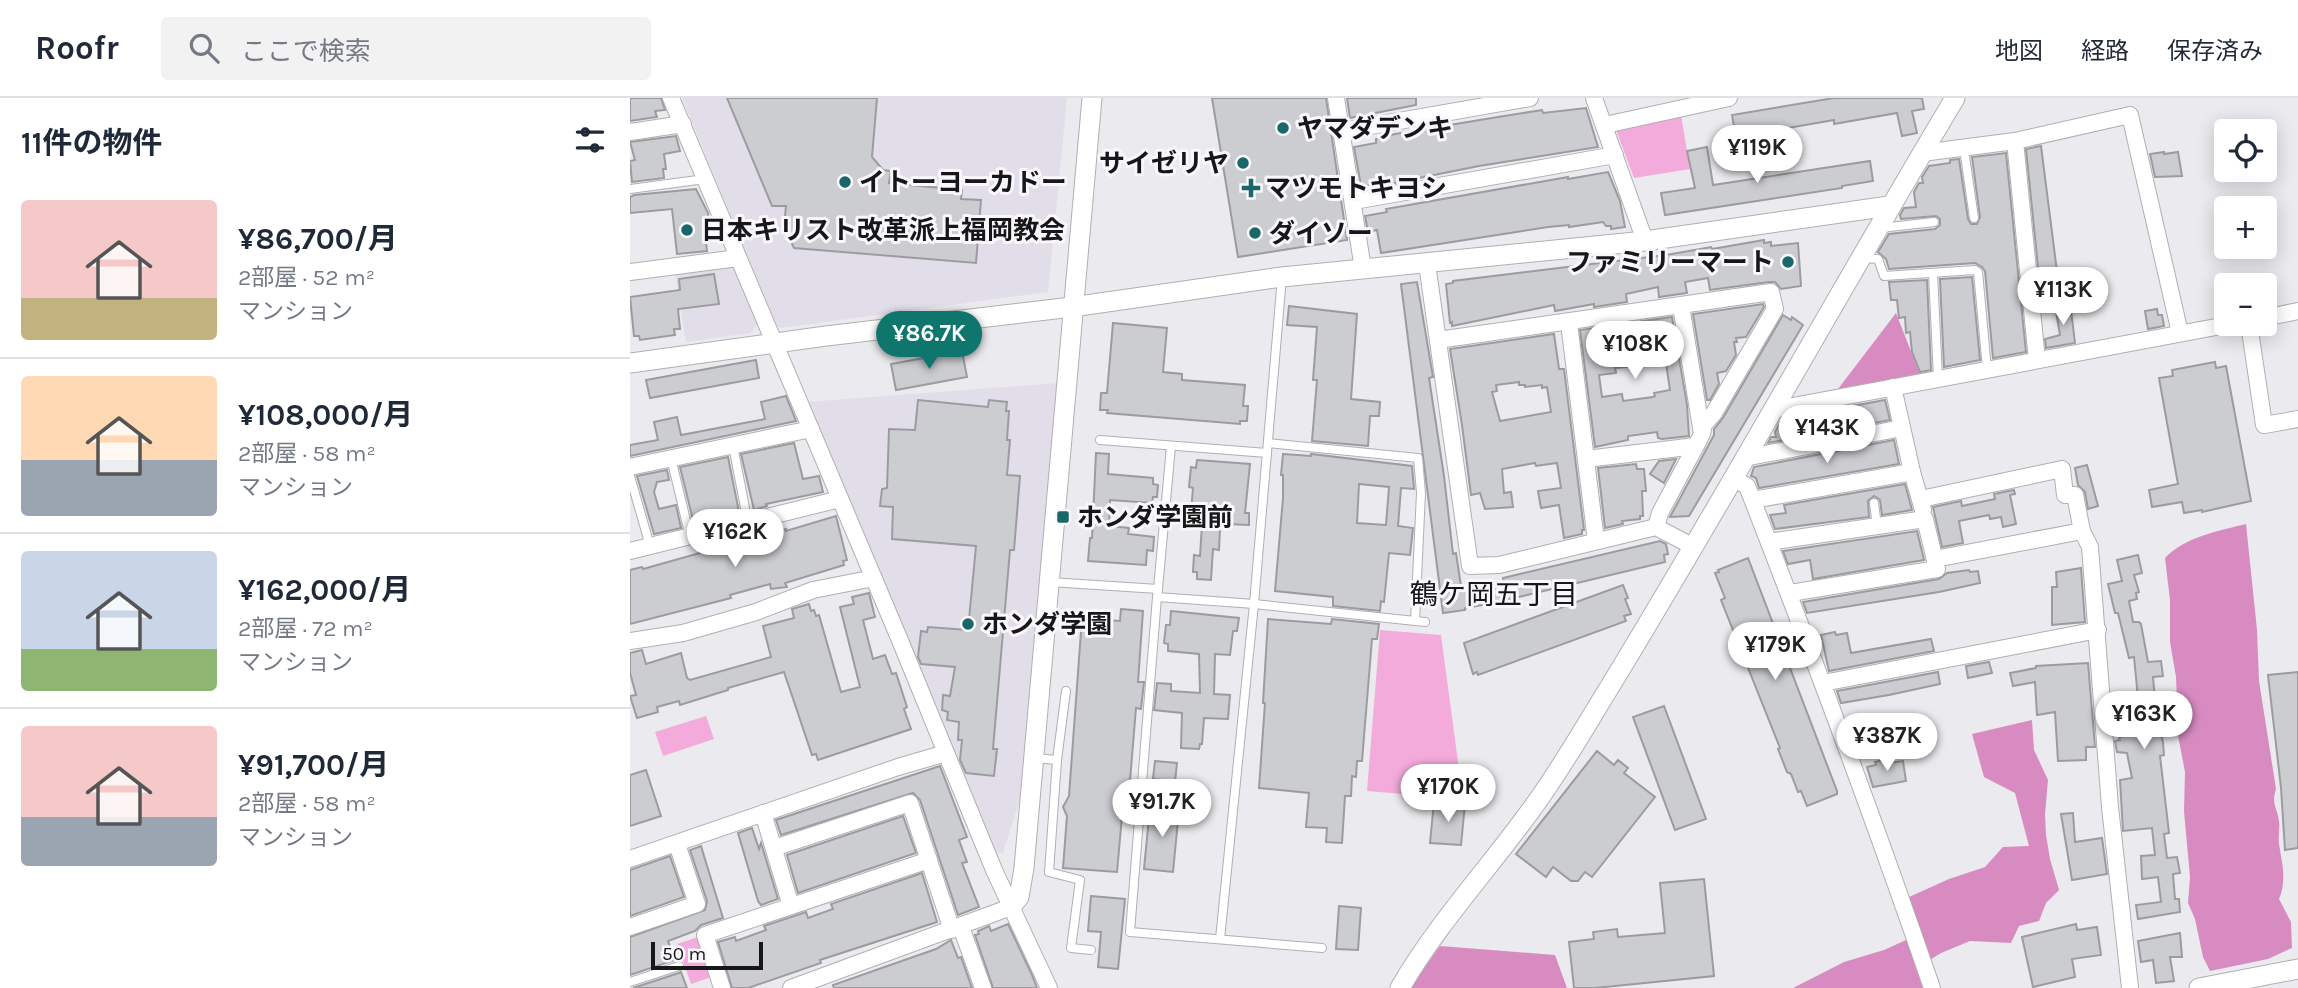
<!DOCTYPE html>
<html lang="ja">
<head>
<meta charset="utf-8">
<style>
  :root { --surface:#fff; --page:#f2f2f3; --text:#1f2937; --muted:#747a83; --line:#e0e1e3; --accent:#0f766e }
  body { margin:0; font-family:Karla,"Noto Sans JP",sans-serif; background:var(--page); color:var(--text); height:100vh; display:flex; flex-direction:column; font-size:26px; white-space:nowrap }
  * { box-sizing:border-box; margin:0 }
  p { font-size:23px; color:var(--muted) }
  .icon { flex:none; width:38px; height:38px; fill:none; stroke:currentColor; stroke-width:2; stroke-linecap:round; stroke-linejoin:round }
  .map { position:relative; flex:1; overflow:hidden }
  .side { display:flex; flex-direction:column; background:var(--surface); width:630px }
  .side>* { flex:none }
  .fabs { position:absolute; left:1584px; top:21px; display:grid; gap:14px }
  .fabs a { display:grid; place-items:center; width:63px; height:63px; border-radius:7px; background:var(--surface); box-shadow:0 4px 18px #0003; font-size:35px }
  .scale { position:absolute; left:21px; bottom:18px; width:112px; box-sizing:border-box; padding-left:7px; border:4px solid #171718; border-top:0; font-size:19px; line-height:24px; white-space:nowrap; color:#171718; -webkit-text-stroke:5px #f9f7fb; paint-order:stroke }
  .price { position:absolute; translate:-50% -60px; padding:0 16px; border-radius:24px; background:#fff; color:#222; font-size:23px; line-height:46px; filter:drop-shadow(0 2px 4px #0008) }
  .price::after { content:''; position:absolute; left:50%; top:42px; width:21px; height:16px; margin-left:-10px; background:inherit; clip-path:polygon(0 0,100% 0,50% 100%) }
  .price.active { background:var(--accent); color:#fff }
  ul { padding:0; list-style:none }
  li { display:flex; align-items:center; gap:21px; height:175px; padding:0 21px }
  li+li { border-top:2px solid var(--line) }
  li span { display:grid; place-items:center; flex:none; width:196px; height:140px; border-radius:7px; color:#555 }
  li>.icon { margin-inline-start:auto }
  span .icon { width:84px; height:84px; fill:#fffc; stroke-width:1 }
  li b { font-size:30px }
  h2 { display:flex; justify-content:space-between; align-items:center; height:84px; padding:0 21px; font-size:30px }
  header { display:flex; align-items:center; gap:42px; box-sizing:border-box; height:98px; padding:0 35px; background:var(--surface); border-bottom:2px solid var(--line) }
  header strong { font-size:33px }
  nav { display:flex; gap:38px; margin-inline-start:auto; font-size:24px }
  .search { width:490px; height:63px; background:var(--page); display:flex; align-items:center; gap:18px; box-sizing:border-box; padding:0 24px; border-radius:7px; color:var(--muted); font-size:26px }
  main { display:flex; flex:1; min-height:0 }
  .map>svg:first-child { display:block }
  .built { fill:#e1dee9 }
  .green { fill:#f3abdc }
  .forest { fill:#d88bc1 }
  .building { fill:#cccdd1; stroke:#9c9ca0; stroke-width:2; fill-rule:evenodd }
  .lines { fill:none; stroke-linecap:round; stroke-linejoin:round }
  .service-casing { stroke:#b0afb2; stroke-width:10 }
  .minor-casing { stroke:#b0afb2; stroke-width:18 }
  .tertiary-casing { stroke:#b0afb2; stroke-width:21 }
  .service { stroke:#fff; stroke-width:8 }
  .minor { stroke:#fff; stroke-width:16 }
  .tertiary { stroke:#fff; stroke-width:19 }
  .poi-dot { fill:#196769; stroke:#f9f7fb; stroke-width:2.5 }
  .labels { text-anchor:middle; stroke-width:6; stroke-linejoin:round; paint-order:stroke }
  .poi-label { font-size:26px; font-weight:bold; fill:#171718; stroke:#f9f7fb; text-anchor:start }
  .neighbourhood-label { font-size:28px; fill:#171718; stroke:#f9f7fb }
</style>
</head>
<body>
<header>
<strong>Roofr</strong>
<div class="search"><svg class="icon" aria-label="search" viewBox="0 0 24 24"><circle cx="10" cy="10" r="6"/><path d="M15 15l6 6"/></svg>ここで検索</div>
<nav><a>地図</a><a>経路</a><a>保存済み</a></nav>
</header>
<main>
<section class="side">
<h2>11件の物件<svg class="icon" aria-label="filters" viewBox="0 0 24 24"><path d="M4 7h16M4 17h16"/><circle cx="9" cy="7" r="2"/><circle cx="15" cy="17" r="2"/></svg></h2>
<ul>
<li><span style="background:linear-gradient(#f6c9c9 70%,#c2b280 0)"><svg class="icon" aria-label="home" viewBox="0 0 24 24"><path d="M3 11l9-7 9 7M6 9v11h12V9"/></svg></span><div><b>¥86,700/月</b><p>2部屋 · 52 m²</p><p>マンション</p></div></li>
<li><span style="background:linear-gradient(#ffd9b3 60%,#9aa5b1 0)"><svg class="icon" aria-label="home" viewBox="0 0 24 24"><path d="M3 11l9-7 9 7M6 9v11h12V9"/></svg></span><div><b>¥108,000/月</b><p>2部屋 · 58 m²</p><p>マンション</p></div></li>
<li><span style="background:linear-gradient(#c9d6e8 70%,#8fb573 0)"><svg class="icon" aria-label="home" viewBox="0 0 24 24"><path d="M3 11l9-7 9 7M6 9v11h12V9"/></svg></span><div><b>¥162,000/月</b><p>2部屋 · 72 m²</p><p>マンション</p></div></li>
<li><span style="background:linear-gradient(#f6c9c9 65%,#9aa5b1 0)"><svg class="icon" aria-label="home" viewBox="0 0 24 24"><path d="M3 11l9-7 9 7M6 9v11h12V9"/></svg></span><div><b>¥91,700/月</b><p>2部屋 · 58 m²</p><p>マンション</p></div></li>
</ul>
</section>
<div class="map">
<svg width="1668" height="890" viewBox="0 0 1668 890">
  <rect width="100%" height="100%" fill="#ebeaee"/>
  <g class="built">
    <polygon points="52,0 437,0 418,194 151,230 146,227"/>
    <polygon points="107,168 128,224 121,235 56,244 45,176"/>
    <polygon points="428,285 424,352 390,701 373,755 364,755 176,304"/>
  </g>
  <g class="green">
    <polygon points="1051,17 1060,71 1004,80 986,32"/>
    <polygon points="750,532 811,537 833,701 737,693"/>
    <polygon points="76,618 84,641 33,658 25,634"/>
    <polygon points="71,838 84,878 61,886 47,846"/>
  </g>
  <g class="forest">
    <polygon points="1266,215 1291,279 1205,295"/>
    <path d="M1616,426l11,106 2,51 17,108c-5,15 1,18 3,32 1,8 -1,15 0,23 3,19 8,36 0,55l12,23 1,26 -24,11 -58,12 -7,-14 -8,-38 -7,-16 2,-26 -6,-66 1,-39 -10,-52 2,-18 -1,-25 -6,-35v-42l-5,-42c20,-21 53,-27 81,-34z"/>
    <polygon points="1402,622 1404,652 1418,682 1415,716 1416,737 1420,761 1429,792 1416,805 1409,823 1389,828 1381,845 1340,843 1311,855 1290,868 1299,890 1163,890 1214,864 1254,852 1276,842 1268,804 1319,781 1355,769 1373,749 1399,748 1385,695 1354,679 1342,636"/>
    <polygon points="810,848 925,857 937,890 780,890"/>
  </g>
  <g class="building">
    <polygon points="0,0 31,0 35,12 25,13 27,19 0,23"/>
    <polygon points="97,0 247,0 242,59 253,72 261,73 259,85 332,92 331,101 351,102 346,165 164,150 154,128 156,108 142,108"/>
    <polygon points="582,0 696,0 717,142 608,159"/>
    <polygon points="717,0 786,0 786,7 720,20"/>
    <polygon points="1204,0 1292,0 1294,11 1282,13 1287,35 1272,38 1267,15 1204,26 1204,22 1106,39 1102,17"/>
    <polygon points="956,10 968,49 849,68 749,88 749,86 731,88 724,49 746,45 746,41 765,36 868,19 912,12 913,15"/>
    <polygon points="46,38 50,53 34,56 36,71 33,71 34,80 2,84 0,63 5,62 0,44"/>
    <polygon points="1411,48 1431,205 1412,208 1396,51"/>
    <polygon points="1077,49 1083,87 1240,63 1243,83 1212,88 1212,90 1035,117 1031,95 1065,90 1057,53"/>
    <polygon points="1534,54 1534,56 1548,54 1552,78 1525,79 1520,56"/>
    <polygon points="1376,55 1396,254 1363,260 1355,173 1352,169 1345,165 1259,171 1256,161 1248,154 1259,136 1305,131 1310,127 1310,121 1306,118 1271,121 1270,117 1274,110 1286,109 1284,94 1289,85 1293,85 1292,79 1299,68 1320,65 1320,62 1329,61 1338,121 1341,126 1347,126 1350,119 1342,59"/>
    <polygon points="978,74 990,103 995,129 981,131 981,128 976,128 973,124 939,129 939,127 918,129 751,155 747,132 738,134 735,118 757,114 756,111 938,79 938,81"/>
    <polygon points="66,91 78,115 79,124 74,125 77,153 47,156 42,111 0,115 0,99 4,97"/>
    <polygon points="1134,142 1134,145 1141,144 1141,148 1168,145 1171,188 1151,191 1145,184 1139,184 1080,192 1078,180 1055,184 1057,195 1029,199 1028,189 996,196 997,204 964,209 964,206 925,213 924,207 822,228 822,224 820,225 816,186 823,185 823,183 1036,157 1081,149 1082,151 1088,150"/>
    <polygon points="84,176 89,206 48,211 50,231 44,231 45,237 10,242 9,238 4,238 0,199 50,192 49,181"/>
    <polygon points="1342,179 1350,262 1314,269 1310,181"/>
    <polygon points="1297,182 1301,272 1290,274 1282,254 1280,234 1276,235 1275,219 1269,220 1267,202 1261,202 1259,184"/>
    <polygon points="787,184 803,279 799,280 814,378 823,456 826,455 831,488 850,485 850,489 874,486 873,480 1030,443 1036,446 1038,456 1034,457 1035,464 864,505 835,510 835,512 813,515 771,186"/>
    <polygon points="1440,204 1445,245 1416,250 1415,241 1430,237 1425,207"/>
    <polygon points="1133,206 1134,209 1116,239 1106,240 1107,244 1104,244 1106,257 1096,273 1087,275 1089,286 1080,302 1077,302 1063,216"/>
    <polygon points="659,208 727,216 721,301 750,304 749,318 740,318 738,348 682,343 687,282 683,282 687,229 657,227"/>
    <polygon points="1527,211 1528,217 1532,217 1534,228 1518,231 1515,213"/>
    <polygon points="1153,217 1161,222 1162,219 1173,227 1059,418 1040,419 1084,337 1084,331 1093,320"/>
    <path d="M1042,219l15,88 2,31 -27,3 -4,-1 -1,-6 -29,4v4l-33,7 -15,-117zM1036,265l4,27 -16,3 1,3 -2,1 -30,4 -1,-7 -20,3 -3,-22 17,-2 -1,-5z"/>
    <polygon points="483,225 537,230 533,274 552,276 552,282 615,287 613,308 618,308 617,323 610,323 610,326 477,315 478,312 470,312 471,295 477,295"/>
    <path d="M924,236l5,35h5l20,161h-2v4l-18,4 -5,-33 -18,3 -3,-17 23,-3 -4,-25 -21,3 -1,-3 -33,6 2,24 7,-1 2,15 -28,2 -5,-16 -9,2 -9,-70 -12,-76zM889,284v3h6v2l17,-2v3l5,-1 4,25 -51,9 -8,-29 5,-1 -1,-6z"/>
    <polygon points="332,253 337,279 266,292 261,266"/>
    <polygon points="126,262 129,280 20,300 16,282"/>
    <polygon points="1585,264 1586,270 1596,268 1621,403 1572,414 1572,412 1554,415 1552,404 1522,409 1519,392 1548,386 1529,280 1543,278 1542,272"/>
    <polygon points="156,298 166,323 0,358 0,347 28,342 24,324 47,319 51,337 135,321 131,304"/>
    <polygon points="288,302 358,309 359,302 377,304 376,313 379,313 377,342 380,342 377,377 390,378 384,452 380,452 363,651 367,651 364,678 336,675 330,662 332,642 328,642 329,624 317,622 318,614 312,612 313,597 320,598 325,569 291,566 288,559 291,533 297,534 298,529 338,532 346,448 262,441 263,409 250,408 252,391 257,390 259,331 285,332"/>
    <polygon points="1255,302 1260,322 1138,345 1141,339 1146,339 1145,334 1152,321"/>
    <polygon points="1264,342 1269,366 1129,390 1126,380 1121,378 1124,369"/>
    <polygon points="164,345 173,381 189,378 193,394 136,406 137,408 124,412 111,356"/>
    <polygon points="466,355 479,356 478,376 523,380 523,386 528,387 527,399 523,399 522,405 480,402 479,428 499,430 498,436 524,439 523,453 517,452 516,467 458,463 460,440 462,440"/>
    <path d="M653,356l28,2v-2l101,12 2,23 -13,-1 -3,38 15,2 -3,27 -21,-2 -5,49 -3,-1 -1,10 -47,-5v-9l-58,-6 8,-93v-23h-2zM729,386l30,3 -3,38 -29,-2z"/>
    <polygon points="98,359 109,414 64,426 50,369"/>
    <polygon points="1046,361 1034,385 1020,376 1029,363"/>
    <polygon points="567,362 620,366 615,415 619,415 619,427 596,426 595,429 590,429 589,452 583,451 581,482 567,481 567,474 563,474 564,457 570,458 572,427 549,426 549,414 561,414 563,390 559,389 561,369 566,370"/>
    <polygon points="1006,366 1007,371 1014,371 1016,393 1012,393 1013,418 1010,418 1010,421 992,423 993,426 975,430 968,370"/>
    <polygon points="1457,367 1468,408 1458,411 1455,394 1448,387 1445,370"/>
    <polygon points="37,372 39,382 27,384 24,394 29,411 46,407 51,430 24,436 7,378"/>
    <polygon points="1275,386 1282,412 1252,417 1250,402 1244,398 1238,403 1239,419 1145,431 1140,417 1156,415 1154,407"/>
    <polygon points="1384,392 1385,396 1380,397 1386,426 1373,429 1371,419 1360,421 1359,417 1329,423 1333,445 1312,449 1303,409 1331,403 1332,408 1365,401 1364,396"/>
    <polygon points="206,418 217,462 213,463 214,467 155,485 157,489 141,491 140,486 100,497 101,500 0,526 0,472 12,469 13,471 77,453 76,445 104,438 105,440 125,435 126,438 156,431 156,433"/>
    <polygon points="1287,433 1294,462 1183,481 1180,462 1158,466 1153,453"/>
    <polygon points="1508,457 1512,475 1504,477 1509,494 1506,495 1507,501 1499,503 1503,524 1509,524 1511,526 1518,564 1531,563 1533,578 1523,579 1525,602 1534,601 1536,612 1532,613 1533,618 1528,618 1533,645 1534,657 1530,658 1539,735 1534,736 1537,760 1547,759 1550,775 1543,776 1545,801 1549,801 1550,814 1508,821 1506,807 1531,804 1528,779 1512,781 1511,758 1525,757 1522,730 1493,733 1490,682 1502,680 1497,655 1487,654 1485,643 1490,642 1489,639 1518,634 1516,612 1492,614 1490,602 1508,600 1504,559 1499,560 1488,515 1485,515 1478,486 1492,483 1487,462"/>
    <polygon points="1118,460 1207,693 1207,696 1177,708 1171,693 1168,694 1161,676 1157,674 1148,651 1150,650 1091,502 1095,500 1085,475 1089,474 1088,472"/>
    <polygon points="1451,470 1455,524 1422,527 1422,489 1427,489 1426,474"/>
    <polygon points="1339,472 1340,474 1348,473 1350,485 1309,494 1177,515 1173,504 1309,481 1317,475"/>
    <polygon points="993,487 998,500 995,501 1001,516 994,518 996,523 848,577 847,574 843,576 834,545"/>
    <polygon points="239,495 245,519 233,522 243,561 255,557 262,576 266,575 277,609 274,611 281,631 188,662 186,656 182,657 154,574 98,590 98,592 50,607 49,603 27,609 28,614 7,620 0,598 6,597 0,575 0,555 12,552 16,566 51,555 57,580 60,582 141,559 133,528 164,520 162,511 179,506 181,513 184,512 186,518 189,517 211,594 230,589 210,509 224,506 222,499"/>
    <polygon points="491,511 513,513 508,584 514,584 511,611 506,610 498,707 493,707 487,774 433,770 437,718 433,709 439,698 452,520 490,523"/>
    <polygon points="541,513 609,520 607,533 603,533 600,557 585,556 584,596 600,597 598,621 574,620 572,646 570,646 569,651 551,650 552,615 524,612 527,585 541,586 541,593 570,595 569,556 538,553 538,546 534,545 536,527 540,527"/>
    <polygon points="638,521 701,526 702,521 749,526 747,541 742,541 732,663 727,663 726,679 722,678 721,698 715,698 712,745 696,744 697,730 676,729 679,695 629,690 635,605 633,605"/>
    <polygon points="1205,534 1206,537 1217,535 1221,555 1301,541 1304,553 1199,573 1191,537"/>
    <polygon points="1359,564 1362,575 1338,580 1336,568"/>
    <polygon points="1458,565 1465,649 1456,649 1456,662 1428,663 1425,614 1407,617 1405,584 1383,588 1380,575 1406,570 1406,568"/>
    <polygon points="1308,574 1310,586 1259,597 1211,605 1207,593"/>
    <polygon points="1668,574 1668,750 1655,752 1651,690 1638,577"/>
    <polygon points="1034,608 1076,721 1045,732 1003,619"/>
    <polygon points="967,653 984,667 988,662 998,670 994,675 1025,699 962,779 955,774 948,783 941,783 923,769 916,779 886,756"/>
    <polygon points="1257,661 1258,665 1273,663 1276,683 1243,689 1237,669 1246,667 1245,664"/>
    <polygon points="525,663 547,665 545,684 523,681"/>
    <polygon points="310,668 337,739 329,742 337,764 332,765 349,809 328,817 290,702 283,695 151,737 146,722"/>
    <polygon points="16,672 31,718 0,728 0,677"/>
    <polygon points="804,704 835,706 831,747 800,745"/>
    <polygon points="520,709 549,712 543,774 514,771"/>
    <polygon points="1443,715 1445,744 1472,740 1477,776 1442,782 1431,716"/>
    <polygon points="273,718 286,755 168,795 157,757"/>
    <polygon points="122,730 129,751 131,745 148,801 131,807 128,803 108,735"/>
    <polygon points="71,748 93,820 71,827 65,833 38,843 45,862 0,877 0,839 75,812 77,803 60,752"/>
    <polygon points="40,758 54,799 0,818 0,772"/>
    <polygon points="292,775 307,824 190,862 191,865 118,890 102,890 88,844 105,839 106,843 136,832 134,828 176,814 178,820 203,811 201,806"/>
    <polygon points="1074,781 1084,878 965,890 944,890 939,844 964,841 963,834 987,831 988,839 1035,835 1030,785"/>
    <polygon points="461,798 495,801 488,871 468,869 471,834 458,833"/>
    <polygon points="709,808 731,810 728,852 706,851"/>
    <polygon points="378,826 402,877 407,890 363,890 345,837 349,836 348,833 359,828 361,833"/>
    <polygon points="1446,826 1447,832 1467,829 1471,857 1442,861 1445,879 1403,889 1392,839"/>
    <polygon points="1550,835 1552,859 1540,859 1544,883 1526,885 1523,862 1511,864 1508,843"/>
    <polygon points="321,842 328,860 331,859 342,890 204,890 203,887 306,851"/>
    <polygon points="51,874 57,890 3,890 49,875"/>
  </g>
  <g class="lines">
    <g class="service-casing">
      <g id="service">
        <polyline points="1334,51 1344,120"/>
        <polyline points="0,91 75,81"/>
        <polyline points="1251,130 1304,124"/>
        <polyline points="1232,160 1248,161 1254,178 1345,172 1348,174 1357,271"/>
        <polyline points="1303,175 1308,280"/>
        <polyline points="470,342 637,355"/>
        <polyline points="638,345 788,360 791,395 785,523"/>
        <polyline points="103,348 118,425"/>
        <polyline points="41,360 60,439"/>
        <polyline points="0,378 20,448"/>
        <polyline points="1244,405 1247,428"/>
        <polyline points="420,484 528,491 527,499 624,506 795,524"/>
        <polyline points="528,491 541,348"/>
        <polyline points="527,499 500,834 692,850"/>
        <polyline points="404,660 427,662 436,593"/>
        <polyline points="427,662 419,774 450,782 441,850 461,852"/>
        <polyline points="590,841 624,506 652,179"/>
        <polyline points="0,884 49,868"/>
      </g>
    </g>
    <g class="minor-casing">
      <g id="minor">
        <polyline points="41,0 269,540 364,772 419,890"/>
        <polyline points="706,0 733,171"/>
        <polyline points="964,0 1015,143"/>
        <polyline points="975,27 1099,0"/>
        <polyline points="712,33 900,0"/>
        <polyline points="0,34 53,26"/>
        <polyline points="1385,43 1407,262"/>
        <polyline points="1292,55 1385,43 1500,17 1550,235"/>
        <polyline points="724,103 985,57"/>
        <polyline points="797,166 840,468 869,467 1026,429 1062,448"/>
        <polyline points="0,174 108,160"/>
        <polyline points="1634,220 1668,213"/>
        <polyline points="939,225 966,443"/>
        <polyline points="1619,226 1634,327 1668,321"/>
        <polyline points="808,242 1141,194 1145,211 1084,315 1074,326 1072,336 1051,208"/>
        <polyline points="1263,289 1282,374 1293,412"/>
        <polyline points="1142,312 1602,226"/>
        <polyline points="1114,360 1272,330"/>
        <polyline points="956,361 1066,348"/>
        <polyline points="0,369 181,331"/>
        <path d="M1102,380l15,8c65,167 127,333 185,502"/>
        <polyline points="1291,401 1432,371 1435,397 1445,397 1452,433 1460,449 1480,709 1500,890"/>
        <polyline points="1123,402 1282,374"/>
        <polyline points="1026,429 1030,415 1070,340"/>
        <polyline points="1139,444 1295,421 1307,471 1160,495"/>
        <polyline points="0,453 210,401"/>
        <polyline points="1305,461 1452,433"/>
        <polyline points="0,543 53,535 126,514 183,492 244,480"/>
        <polyline points="1193,585 1468,532"/>
        <polyline points="133,715 161,808"/>
        <polyline points="144,750 280,705 322,832"/>
        <polyline points="0,761 268,669 316,655"/>
        <polyline points="0,829 67,806 47,746"/>
        <polyline points="331,829 353,890"/>
        <polyline points="92,890 75,837 299,762"/>
        <polyline points="161,890 381,809"/>
      </g>
    </g>
    <g class="tertiary-casing">
      <g id="tertiary">
        <polyline points="0,265 196,238 442,209 652,179 1015,143 1259,108"/>
        <polyline points="381,809 389,799 394,770 462,0"/>
        <path d="M770,890c40,-69 96,-127 141,-192 20,-29 39,-60 57,-90 123,-200 236,-406 357,-608"/>
        <polyline points="1569,890 1668,871"/>
      </g>
    </g>
    <use href="#service" class="service"/>
    <use href="#minor" class="minor"/>
    <use href="#tertiary" class="tertiary"/>
  </g>
  <g class="poi-dot">
    <circle cx="653" cy="30" r="7"/>
    <circle cx="613" cy="65" r="7"/>
    <circle cx="215" cy="84" r="7"/>
    <path d="M617.5 79.5h7v7h7v7h-7v7h-7v-7h-7v-7h7z"/>
    <circle cx="57" cy="132" r="7"/>
    <circle cx="625" cy="135" r="7"/>
    <circle cx="1158" cy="164" r="7"/>
    <rect x="426" y="412" width="14" height="14" rx="3.5"/>
    <circle cx="338" cy="526" r="7"/>
  </g>
  <g class="labels">
    <g class="poi-label">
      <text x="667" y="39">ヤマダデンキ</text>
      <text x="599" y="74" text-anchor="end">サイゼリヤ</text>
      <text x="229" y="93">イトーヨーカドー</text>
      <text x="635" y="99">マツモトキヨシ</text>
      <text x="71" y="141">日本キリスト改革派上福岡教会</text>
      <text x="639" y="144">ダイソー</text>
      <text x="1144" y="173" text-anchor="end">ファミリーマート</text>
      <text x="447" y="428">ホンダ学園前</text>
      <text x="352" y="535">ホンダ学園</text>
    </g>
    <g class="neighbourhood-label">
      <text x="864" y="506">鶴ケ岡五丁目</text>
    </g>
  </g>
</svg>
<div class="fabs">
<a><svg class="icon" aria-label="locate" viewBox="0 0 24 24"><circle cx="12" cy="12" r="6"/><path d="M12 2v4M12 18v4M2 12h4M18 12h4"/></svg></a>
<a>+</a>
<a>−</a>
</div>
<div class="scale">50 m</div>
<b class="price" style="left:1127px;top:87px">¥119K</b>
<b class="price" style="left:1433px;top:229px">¥113K</b>
<b class="price active" style="left:299px;top:273px">¥86.7K</b>
<b class="price" style="left:1005px;top:283px">¥108K</b>
<b class="price" style="left:1197px;top:367px">¥143K</b>
<b class="price" style="left:105px;top:471px">¥162K</b>
<b class="price" style="left:1145px;top:584px">¥179K</b>
<b class="price" style="left:1514px;top:653px">¥163K</b>
<b class="price" style="left:1257px;top:675px">¥387K</b>
<b class="price" style="left:818px;top:726px">¥170K</b>
<b class="price" style="left:532px;top:741px">¥91.7K</b>
</div>
</main>
</body>
</html>
